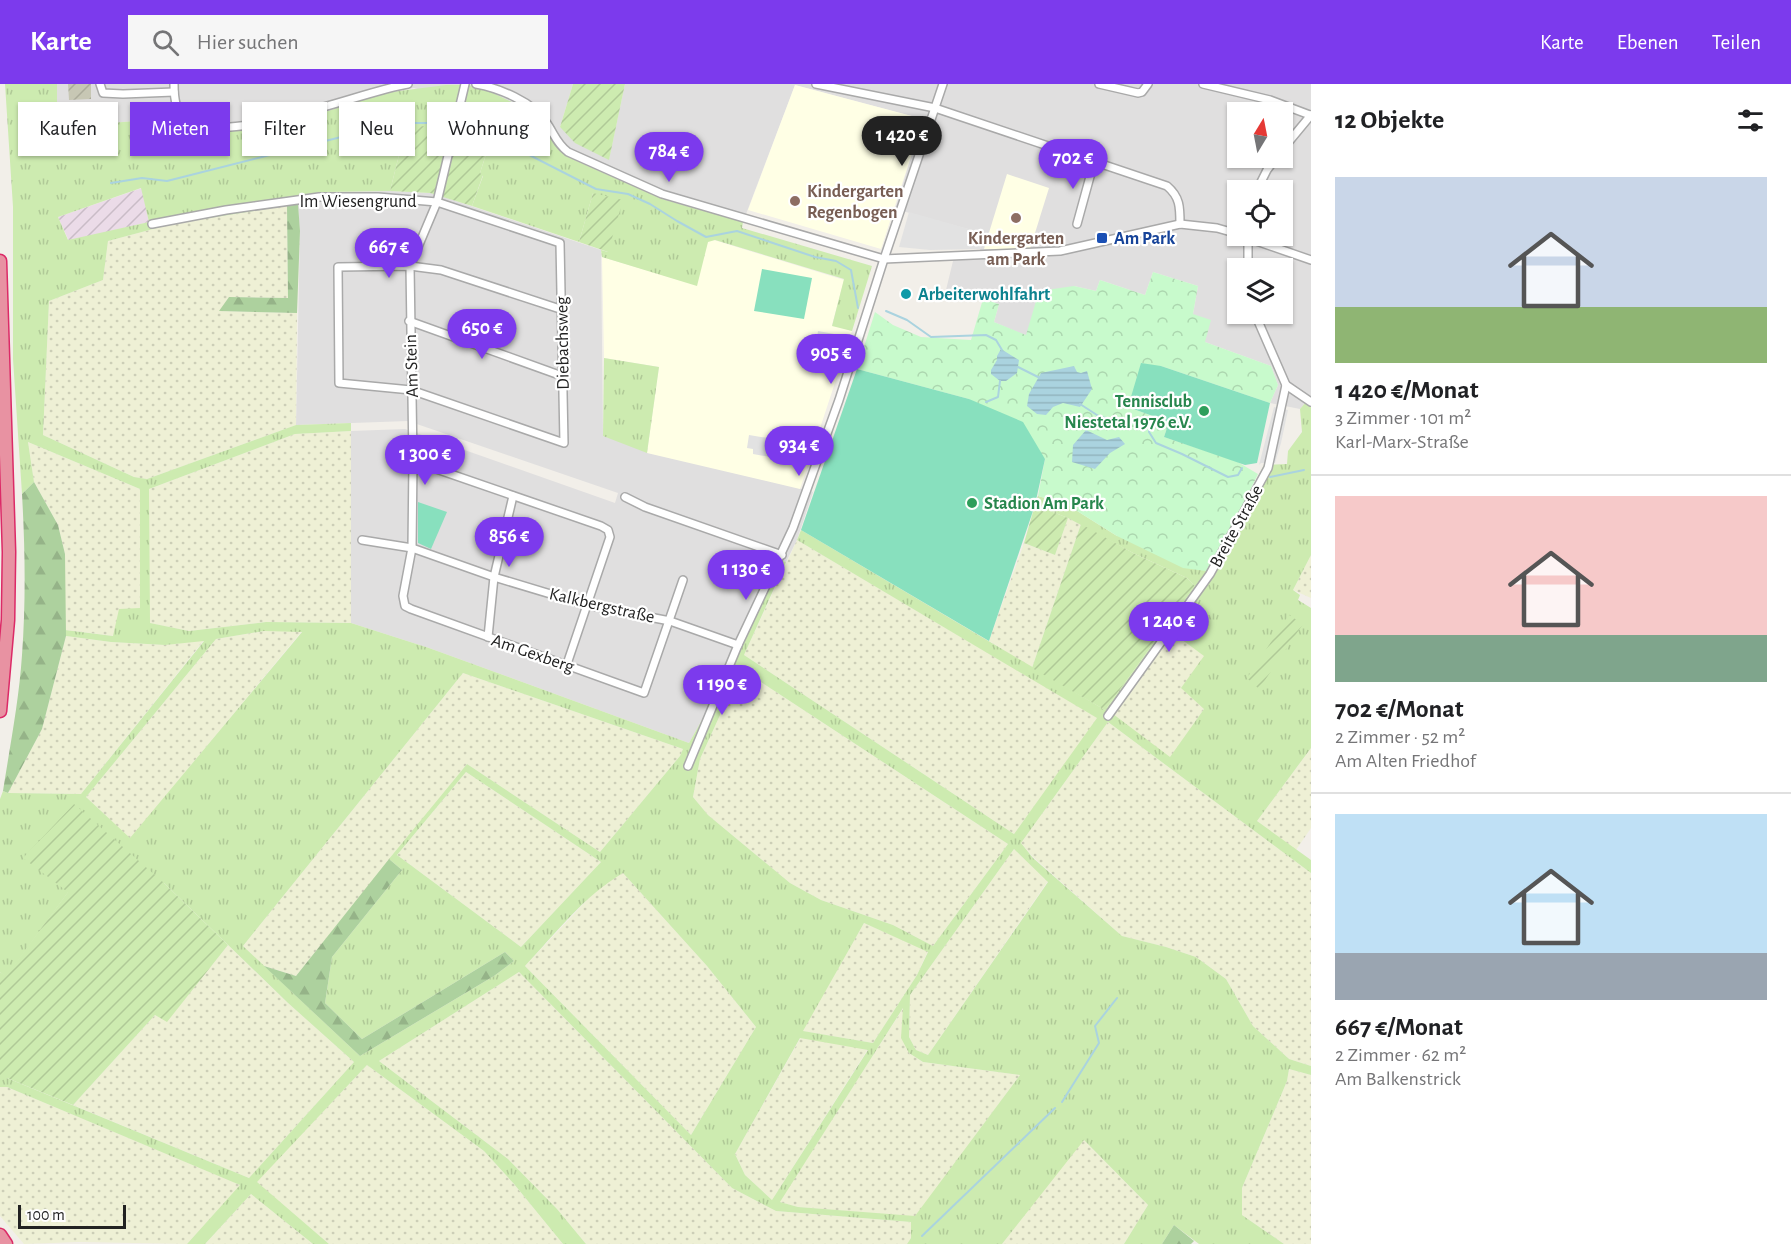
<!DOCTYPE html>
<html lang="de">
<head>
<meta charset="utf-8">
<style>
  :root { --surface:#fff; --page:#f6f6f6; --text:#202124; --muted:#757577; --line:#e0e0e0; --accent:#7c3aed }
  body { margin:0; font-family:"Alegreya Sans",sans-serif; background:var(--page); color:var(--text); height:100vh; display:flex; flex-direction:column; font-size:22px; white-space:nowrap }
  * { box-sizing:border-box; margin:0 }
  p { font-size:20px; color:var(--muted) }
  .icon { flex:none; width:33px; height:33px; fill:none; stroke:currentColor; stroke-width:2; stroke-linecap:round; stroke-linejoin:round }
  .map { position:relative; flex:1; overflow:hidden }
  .sheet { display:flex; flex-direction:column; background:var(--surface); width:480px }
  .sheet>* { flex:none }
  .banner { position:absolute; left:18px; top:18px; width:570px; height:54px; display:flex; gap:12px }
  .needle { width:39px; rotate:10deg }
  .fabs { position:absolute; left:1227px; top:18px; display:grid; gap:12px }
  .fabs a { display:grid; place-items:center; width:66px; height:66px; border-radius:0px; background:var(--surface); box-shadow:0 2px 4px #0004; font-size:30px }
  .scale { position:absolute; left:18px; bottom:15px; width:108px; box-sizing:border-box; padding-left:6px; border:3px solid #222; border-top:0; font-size:16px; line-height:21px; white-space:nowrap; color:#222; -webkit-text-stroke:4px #fff; paint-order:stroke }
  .price { position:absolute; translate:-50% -51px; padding:0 14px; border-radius:21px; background:var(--accent); color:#fff; font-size:20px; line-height:39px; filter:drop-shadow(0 2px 3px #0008) }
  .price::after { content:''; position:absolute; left:50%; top:36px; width:18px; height:14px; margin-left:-9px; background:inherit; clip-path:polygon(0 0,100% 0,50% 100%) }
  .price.on { background:#222; color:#fff }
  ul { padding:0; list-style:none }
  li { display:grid; align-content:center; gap:12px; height:318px; padding:0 24px }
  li+li { border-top:2px solid var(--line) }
  li span { display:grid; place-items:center; height:186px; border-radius:0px; color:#555 }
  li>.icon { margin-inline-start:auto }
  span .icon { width:108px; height:108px; fill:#fffc; stroke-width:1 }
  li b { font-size:26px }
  h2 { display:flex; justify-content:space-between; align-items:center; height:72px; padding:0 24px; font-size:26px }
  .tag { padding:0 21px; border-radius:0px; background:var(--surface); box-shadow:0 2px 4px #0004; font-size:21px; line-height:54px }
  .tag.on { background:var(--accent); color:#fff }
  header { display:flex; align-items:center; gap:36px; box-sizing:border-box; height:84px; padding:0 30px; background:var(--accent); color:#fff }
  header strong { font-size:28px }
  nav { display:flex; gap:33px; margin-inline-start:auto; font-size:21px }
  .search { width:420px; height:54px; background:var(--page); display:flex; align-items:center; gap:15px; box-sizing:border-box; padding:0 21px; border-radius:0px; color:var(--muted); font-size:22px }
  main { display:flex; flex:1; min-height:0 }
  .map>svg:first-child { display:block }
  .residential { fill:#e0dfdf; fill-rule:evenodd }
  .industrial { fill:url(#industrial-furrows) }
  .education { fill:#ffffe5 }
  .construction { fill:url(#construction-furrows) }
  .farmland { fill:url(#farmland-dots) }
  .grass { fill:url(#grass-tufts); fill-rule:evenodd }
  .forest { fill:url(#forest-firs) }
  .park { fill:url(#park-crowns) }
  .garden { fill:url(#garden-furrows) }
  .pitch { fill:#88e0be }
  .parking { fill:#e2e2e2 }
  .water { fill:url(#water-rules) }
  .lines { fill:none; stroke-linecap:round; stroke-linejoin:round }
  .stream { stroke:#aad3df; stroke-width:2 }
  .minor-casing { stroke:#a9a9a9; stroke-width:10 }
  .motorway-casing { stroke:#dc2a67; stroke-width:15 }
  .minor { stroke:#fff; stroke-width:7 }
  .motorway { stroke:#e892a2; stroke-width:12 }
  .education-dot { fill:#8d6e63; stroke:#fff; stroke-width:2 }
  .transit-dot { fill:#1a4fb4; stroke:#fff; stroke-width:2 }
  .culture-dot { fill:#0f9aa8; stroke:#fff; stroke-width:2 }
  .leisure-dot { fill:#2e9e5b; stroke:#fff; stroke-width:2 }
  .labels { text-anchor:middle; stroke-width:4.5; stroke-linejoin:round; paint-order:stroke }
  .education-label { font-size:18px; font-weight:bold; fill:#785e54; stroke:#fff; text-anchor:start }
  .street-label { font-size:18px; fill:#222; stroke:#fff }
  .transit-label { font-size:18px; font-weight:bold; fill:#164399; stroke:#fff; text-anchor:start }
  .culture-label { font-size:18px; font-weight:bold; fill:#0d838f; stroke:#fff; text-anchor:start }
  .leisure-label { font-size:18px; font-weight:bold; fill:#27864d; stroke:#fff; text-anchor:end }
</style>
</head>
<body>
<header>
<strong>Karte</strong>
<div class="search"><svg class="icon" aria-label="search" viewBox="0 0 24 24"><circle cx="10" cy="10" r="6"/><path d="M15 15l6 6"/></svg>Hier suchen</div>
<nav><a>Karte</a><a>Ebenen</a><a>Teilen</a></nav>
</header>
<main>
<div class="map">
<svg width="1311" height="1160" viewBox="0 0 1311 1160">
  <defs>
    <pattern id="industrial-furrows" width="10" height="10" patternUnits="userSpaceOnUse" patternTransform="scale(1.5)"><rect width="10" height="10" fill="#ebdbe8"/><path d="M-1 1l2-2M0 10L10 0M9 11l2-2" fill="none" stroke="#c9bcc7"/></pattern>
    <pattern id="construction-furrows" width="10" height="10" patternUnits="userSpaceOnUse" patternTransform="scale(1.5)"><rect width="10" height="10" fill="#c7c7b4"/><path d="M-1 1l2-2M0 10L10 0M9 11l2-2" fill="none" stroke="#abab9a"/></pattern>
    <pattern id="farmland-dots" width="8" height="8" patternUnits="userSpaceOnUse" patternTransform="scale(1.5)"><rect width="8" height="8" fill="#eef0d5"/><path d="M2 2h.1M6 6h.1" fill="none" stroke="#ccceb7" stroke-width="1.8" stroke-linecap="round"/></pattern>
    <pattern id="grass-tufts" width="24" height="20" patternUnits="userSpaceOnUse" patternTransform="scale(1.5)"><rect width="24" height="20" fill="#cdebb0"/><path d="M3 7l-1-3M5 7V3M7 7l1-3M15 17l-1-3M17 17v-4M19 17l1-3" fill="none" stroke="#b0c997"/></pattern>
    <pattern id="forest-firs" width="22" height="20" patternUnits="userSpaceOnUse" patternTransform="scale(1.5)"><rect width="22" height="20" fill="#add19e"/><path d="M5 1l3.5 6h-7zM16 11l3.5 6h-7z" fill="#95b388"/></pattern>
    <pattern id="park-crowns" width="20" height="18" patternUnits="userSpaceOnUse" patternTransform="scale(1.5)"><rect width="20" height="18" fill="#c8facc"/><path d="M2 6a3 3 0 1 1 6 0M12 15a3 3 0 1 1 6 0" fill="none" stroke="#acd6af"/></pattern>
    <pattern id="garden-furrows" width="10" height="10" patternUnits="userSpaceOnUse" patternTransform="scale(1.5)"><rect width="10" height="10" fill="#cdebb0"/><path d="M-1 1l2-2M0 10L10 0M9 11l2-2" fill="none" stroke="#b0c997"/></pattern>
    <pattern id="water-rules" width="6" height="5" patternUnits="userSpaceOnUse" patternTransform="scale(1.5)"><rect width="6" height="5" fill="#aad3df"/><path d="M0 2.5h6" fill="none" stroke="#92b5bf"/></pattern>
  </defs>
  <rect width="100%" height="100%" fill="#f2efe9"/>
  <g class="residential">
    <path d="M57,0h516l-13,43 49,32 16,-75h686v321l-5,-3 -6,7 -30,-6 8,-18 -7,-19 -66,-24 -12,-28 5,-28 -45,-14 -8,23 -45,-15 -4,11 -22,-5 -48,50 -32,-14 5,-18 -53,-14 8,-33 25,2 3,-26 -87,-24 28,-90 -128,-34 -52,137 -80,-23 -93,-41 -10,-7 -18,-26 -128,-37 -31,5 -29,12 -82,20 -53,8 -24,-4 -19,-11 -119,9zM1238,28h44v46h-44zM1238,106h44v46h-44zM1238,184h44v46h-44z"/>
    <polygon points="390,107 430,109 444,113 601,166 603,352 813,408 797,456 786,478 782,476 712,630 703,634 689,659 429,564 351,539 351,347 405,345 615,419 618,409 408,337 296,341 300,147 297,111 323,108"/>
  </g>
  <polygon class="industrial" points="142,104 149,138 69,157 58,133"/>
  <g class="education">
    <polygon points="795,1 923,35 881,165 748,126"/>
    <polygon points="1007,90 1049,104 1030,165 984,165"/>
    <polygon points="714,156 844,196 832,241 852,247 800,405 647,369 659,283 604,274 602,173 696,201 708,157"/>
  </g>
  <polygon class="construction" points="68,0 91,0 91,15 69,16"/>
  <g class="farmland">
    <polygon points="287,122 288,214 229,213 220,227 297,229 296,341 147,395 134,393 43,351 49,217 103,196 108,157 172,140"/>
    <polygon points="351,347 351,539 266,538 189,547 149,539 149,405 295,350"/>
    <polygon points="28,358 140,405 140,524 114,552 65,546 65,470 58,441 34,398"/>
    <polygon points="1068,434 1081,440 1032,584 989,557 1024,459 1055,471"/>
    <polygon points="797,456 1098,634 1014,750 744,571"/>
    <polygon points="1311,471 1311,514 1293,506"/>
    <polygon points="264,547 302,547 130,755 86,713 216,555"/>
    <polygon points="1173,548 1205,572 1204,625 1170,674 1112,630"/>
    <polygon points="66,552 111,558 164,561 204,556 81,710 8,709 42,645"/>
    <polygon points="741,585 1008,760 933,862 893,841 821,816 790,799 708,731 693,713 700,675"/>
    <polygon points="463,589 683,665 680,672 600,768 467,680 296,892 264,882 243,862"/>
    <polygon points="1108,638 1311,789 1311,982 1289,975 1253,942 1226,895 1196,873 1166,863 1122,852 1033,773 1021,759"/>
    <polygon points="1311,664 1311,744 1296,766 1257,737"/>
    <polygon points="466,688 601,778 521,863 397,771"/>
    <polygon points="1014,765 1048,797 928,971 916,966 909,953 910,911"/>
    <polygon points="623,789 707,882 756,943 691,1051 525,882 588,815 604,800"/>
    <polygon points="864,839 928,867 917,891 873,959 802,947"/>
    <polygon points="228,861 288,919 354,978 249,1094 73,1021 155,931 167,937"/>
    <polygon points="519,888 732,1104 776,1127 911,1138 911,1154 907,1160 586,1160 557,1125 508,1075 379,977"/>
    <polygon points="904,923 909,969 923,978 1020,991 915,1133 798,1123 779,1118"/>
    <polygon points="801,953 868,965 772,1116 745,1091 735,1070"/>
    <polygon points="367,981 484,1067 514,1100 563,1160 329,1160 256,1098"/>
    <polygon points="1289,985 1311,991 1311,1160 1284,1160 1242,1131 1242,1104 1287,997"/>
    <polygon points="0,1003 7,1003 241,1101 187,1160 79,1158 24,1160 0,1132"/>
    <polygon points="1083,1055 1148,1121 1124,1160 1002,1160"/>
    <polygon points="251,1110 313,1160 205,1160"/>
  </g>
  <g class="grass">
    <path d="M5,0h52v43l119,-9 19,11 24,4 53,-8 53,-13 58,-19 63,-8h22l23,7 27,13 24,20 18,26 10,7 92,41 81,23 -1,6 130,38 -20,65 -20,-5 12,-47 -129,-39 -7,2 -11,44 -95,-29 -1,-7 7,2 -15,-59 -14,49 -107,-36 11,-30 -3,-3 11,-34 -39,-14 -50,3 -3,27 -9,36 -67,1 -26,3 1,9 -126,20 -64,17 -5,39 -54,21 -6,134 91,42 13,2 149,-54 55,-2v8l-56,3 -146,55 1,134 39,8 77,-9 85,1 78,25 260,95 14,-25 9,-4 69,-154 5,2 -42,93 270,179 83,-116 -300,-178 4,-10 304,180 90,-124 -8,-8 -52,-24 -67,-36 -33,-13 3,-9 28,8 51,32 109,3 38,-74 23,-1 1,-13 14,-19 -2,-23 6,-7 5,3v150l-18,35 7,5 -2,5 13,8v140l-54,73 54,39v13l-203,-151 -87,121 12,15 89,78 44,11 30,10 30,22 27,47 36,33 22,7v9l-22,-6 -2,12 -45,107v27l42,29h-85l-25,-19 -12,19h-38l24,-39 -64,-65 -82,104h-95l4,-6v-16l-135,-11 -44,-23 -213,-216 -140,89 129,98 49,50 29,35h-23l-49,-60 -30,-33 -117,-86 -110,117 72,62h-16l-62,-50 -46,50h-18l53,-59 -233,-98h-7v-9h7l242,100 105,-116 -66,-59 -124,-120 -95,8 -63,86 -6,-5v-173l3,-8 5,2 73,1 123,-153 -39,4 -54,-3 -45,-6 -1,-6 48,6 6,-27 21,-1v-119l-112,-47 6,40 -12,12 -9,-135v-152zM141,104l8,34 -81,18 -10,-23zM264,547l38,1 -172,206 -44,-41 130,-158zM1173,549l31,23 -23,32 23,21 -34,48 -57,-43zM741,585l267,175 -75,102 -40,-21 -72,-25 -31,-17 -82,-68 -15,-18 7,-38zM463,589l220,76 -3,7 -80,96 -133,-88 -78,95 13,11 -70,87 -7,46 37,36 143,-87 9,9 -20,15 -134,80 -117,-110zM466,688l135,90 -80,85 -124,-92zM1014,765l34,33 -120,173 -12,-5 -7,-13 1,-42zM623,789l84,93 49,61 -65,108 -166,-169c31,-33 59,-70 98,-93zM864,839l64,29 -11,23 -44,68 -70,-12zM903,924l-2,30 8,15 14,9 97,13 -105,141 -117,-9 -18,-5zM800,954l68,12 -96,150 -27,-25 -10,-21z"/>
    <polygon points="604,274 659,283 647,369 603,352"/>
  </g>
  <g class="forest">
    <polygon points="298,120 300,147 297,229 219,227 229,213 288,214 287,122"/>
    <path d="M34,398l24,43 7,29 1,82 -24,93 -34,64 -5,-2c7,-45 16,-91 19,-136 4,-54 3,-108 0,-161z"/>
    <polygon points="389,775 402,786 332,873 325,919 362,955 505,868 514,877 494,892 360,972 264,882 296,892"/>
    <polygon points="1174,1141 1194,1157 1191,1160 1162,1160"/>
  </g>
  <polygon class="park" points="1153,188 1198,202 1193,230 1211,236 1205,258 1271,282 1278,301 1270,319 1161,282 1128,323 1169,338 1164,353 1236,377 1258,390 1226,455 1206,487 1183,484 1117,452 1066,420 1038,412 1045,375 969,315 857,285 875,228 893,241 921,253 971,256 983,215 999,220 994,238 1026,251 1039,207 1074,202 1096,207 1100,196 1145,211"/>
  <g class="garden">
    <polygon points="573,0 625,0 609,76 575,59 560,43"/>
    <polygon points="452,41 491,54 480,89 483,91 472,122 430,109 390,107 399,71 402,43"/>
    <polygon points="593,109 623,116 608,168 579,158"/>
    <polygon points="1035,421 1068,434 1055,471 1024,459"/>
    <polygon points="1081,440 1135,470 1187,494 1195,502 1105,626 1032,584"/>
    <polygon points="1289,531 1303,540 1259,605 1247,594"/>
    <polygon points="74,720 164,799 228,861 167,938 155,931 73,1021 7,994 0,994 0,888 6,892 68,808 23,774"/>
  </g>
  <g class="pitch">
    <polygon points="762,185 812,194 804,235 754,227"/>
    <polygon points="1141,279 1161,282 1270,319 1257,379 1245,381 1164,353 1169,338 1128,323"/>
    <polygon points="857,285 969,315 1023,338 1045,375 1035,421 989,557 801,446"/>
    <polygon points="418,418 447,428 431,465 418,459"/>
  </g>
  <g class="parking">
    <polygon points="909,128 983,149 980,165 930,166 899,163"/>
    <polygon points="818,247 845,252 841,276 832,282 802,277 806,253 817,254"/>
    <polygon points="1274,323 1288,326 1281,359 1275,379 1261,379 1259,381"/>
    <polygon points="749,351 792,358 790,370 782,369 781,375 753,370 753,365 747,364"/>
  </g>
  <g class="water">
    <polygon points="1001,265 1019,276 1017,289 1006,297 1000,297 991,290 991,286 997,276 997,272"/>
    <polygon points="1074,282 1077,288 1081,289 1087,287 1092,305 1080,323 1063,319 1053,323 1046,331 1037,330 1027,322 1029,310 1041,289"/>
    <polygon points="1086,346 1107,356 1119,353 1125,360 1110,369 1095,385 1072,378 1073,361"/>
  </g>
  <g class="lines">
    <g class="stream">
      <polyline points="467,42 492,52 596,105 628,110 650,120 677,137 706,153 737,147 815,173 836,177 851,186 858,224"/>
      <polyline points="111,99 142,94 167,97 357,49 413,39 444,39"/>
      <polyline points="886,227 907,236 931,253 986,251 996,256 1002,266"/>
      <polyline points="1018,283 1040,294"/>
      <polyline points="986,318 998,313 1000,297"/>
      <polyline points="1080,320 1100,333 1149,341 1149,348 1156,359 1182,370 1228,393 1238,391 1242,384"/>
      <polyline points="1270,393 1304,386"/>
      <polyline points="1062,1018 1099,959 1095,942 1117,914"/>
      <polyline points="922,1152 1055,1024"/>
    </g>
    <g class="minor-casing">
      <g id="minor">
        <polyline points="100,0 103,9 123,10 174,8"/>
        <path d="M174,0c0,11 1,27 10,34 38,32 177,-27 224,-34"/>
        <polyline points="465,0 437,118 410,182 413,377 412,464 403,512 405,522 411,525 644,609 683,496"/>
        <path d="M476,0c23,4 57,18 70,38 8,11 10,21 22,30l94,42 222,65 176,-8 120,-27 37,4 21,6"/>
        <path d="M816,0l119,24 232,78c13,11 13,21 13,38"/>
        <polyline points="1099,0 1138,9 1142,8 1148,0"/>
        <polyline points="1203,0 1270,16 1310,31"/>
        <polyline points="1282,66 1311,31"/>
        <polyline points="1257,106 1267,86 1276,74"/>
        <polyline points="152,140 226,126 319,113 378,113 437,118 560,159 564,359 411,306 339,299 338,183 410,182 441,186 563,226"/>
        <polyline points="1077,140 1094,78"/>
        <polyline points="1242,152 1311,176"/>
        <polyline points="1248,152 1248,184"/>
        <polyline points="409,237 562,292"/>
        <polyline points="1286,301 1311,318"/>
        <polyline points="413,377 601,442 608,446 610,453 567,580"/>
        <polyline points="625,413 645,423 782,471"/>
        <polyline points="362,456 412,464 494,493 587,521 670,537 738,561"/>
        <polyline points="488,553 494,493 513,412"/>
        <polyline points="1108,632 1210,490 1268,384 1286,301 1255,230"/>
        <polyline points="688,682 738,561 793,444 839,316 884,175 943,0"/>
      </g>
    </g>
    <g class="motorway-casing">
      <g id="motorway">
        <polyline points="0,177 9,468 8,536 0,627"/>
        <polyline points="0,1151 6,1160"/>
      </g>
    </g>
    <use href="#minor" class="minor"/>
    <use href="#motorway" class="motorway"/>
  </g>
  <g class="education-dot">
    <circle cx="795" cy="117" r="6"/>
    <circle cx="1016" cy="134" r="6"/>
  </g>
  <rect class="transit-dot" x="1096" y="148" width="12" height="12" rx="3"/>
  <circle class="culture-dot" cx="906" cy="210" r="6"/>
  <g class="leisure-dot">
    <circle cx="1204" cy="327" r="6"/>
    <circle cx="972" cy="419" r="6"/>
  </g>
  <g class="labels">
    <g class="education-label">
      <text x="807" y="113">Kindergarten<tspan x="807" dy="21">Regenbogen</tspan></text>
      <text x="1016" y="160" text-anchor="middle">Kindergarten<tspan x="1016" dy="21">am Park</tspan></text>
    </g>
    <g class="street-label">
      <text x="358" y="123">Im Wiesengrund</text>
      <text transform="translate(562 259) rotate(-91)" y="6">Diebachsweg</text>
      <text transform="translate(411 282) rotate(-92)" y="6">Am Stein</text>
      <text transform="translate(1236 442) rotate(-61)" y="6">Breite Straße</text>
      <text transform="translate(602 521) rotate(13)" y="6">Kalkbergstraße</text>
      <text transform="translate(533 569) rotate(19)" y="6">Am Gexberg</text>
    </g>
    <g class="transit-label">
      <text x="1114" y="160">Am Park</text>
    </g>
    <g class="culture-label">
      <text x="918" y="216">Arbeiterwohlfahrt</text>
    </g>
    <g class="leisure-label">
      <text x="1192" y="323">Tennisclub<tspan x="1192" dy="21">Niestetal 1976 e.V.</tspan></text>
      <text x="984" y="425" text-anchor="start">Stadion Am Park</text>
    </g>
  </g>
</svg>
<div class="fabs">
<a><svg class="needle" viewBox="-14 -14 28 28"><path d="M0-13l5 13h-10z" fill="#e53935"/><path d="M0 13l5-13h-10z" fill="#757577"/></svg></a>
<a><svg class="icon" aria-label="locate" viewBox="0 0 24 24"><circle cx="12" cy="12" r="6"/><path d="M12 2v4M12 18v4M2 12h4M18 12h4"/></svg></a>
<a><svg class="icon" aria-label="layers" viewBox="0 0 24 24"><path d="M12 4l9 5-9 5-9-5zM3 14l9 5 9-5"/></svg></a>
</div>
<div class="scale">100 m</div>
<b class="price on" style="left:902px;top:83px">1 420 €</b>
<b class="price" style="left:669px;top:99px">784 €</b>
<b class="price" style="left:1073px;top:106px">702 €</b>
<b class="price" style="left:389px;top:195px">667 €</b>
<b class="price" style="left:482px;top:276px">650 €</b>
<b class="price" style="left:831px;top:301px">905 €</b>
<b class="price" style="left:799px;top:393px">934 €</b>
<b class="price" style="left:425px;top:402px">1 300 €</b>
<b class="price" style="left:509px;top:484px">856 €</b>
<b class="price" style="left:746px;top:517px">1 130 €</b>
<b class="price" style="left:1169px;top:569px">1 240 €</b>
<b class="price" style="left:722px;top:632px">1 190 €</b>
<div class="banner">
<a class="tag">Kaufen</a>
<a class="tag on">Mieten</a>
<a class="tag">Filter</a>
<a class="tag">Neu</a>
<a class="tag">Wohnung</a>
</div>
</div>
<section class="sheet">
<h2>12 Objekte<svg class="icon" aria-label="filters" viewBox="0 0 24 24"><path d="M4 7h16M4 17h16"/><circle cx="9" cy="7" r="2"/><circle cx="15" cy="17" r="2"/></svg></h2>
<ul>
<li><span style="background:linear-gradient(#c9d6e8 70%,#8fb573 0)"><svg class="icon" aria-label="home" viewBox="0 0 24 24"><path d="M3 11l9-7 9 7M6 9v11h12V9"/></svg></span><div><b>1 420 €/Monat</b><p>3 Zimmer · 101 m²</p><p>Karl-Marx-Straße</p></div></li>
<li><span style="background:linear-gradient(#f6c9c9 75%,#7fa58c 0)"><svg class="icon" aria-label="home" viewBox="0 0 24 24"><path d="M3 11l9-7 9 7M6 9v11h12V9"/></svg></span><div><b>702 €/Monat</b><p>2 Zimmer · 52 m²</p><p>Am Alten Friedhof</p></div></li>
<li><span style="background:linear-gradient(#bfe0f5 75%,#9aa5b1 0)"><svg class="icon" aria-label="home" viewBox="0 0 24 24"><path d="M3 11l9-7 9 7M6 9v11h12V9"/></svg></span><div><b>667 €/Monat</b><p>2 Zimmer · 62 m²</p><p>Am Balkenstrick</p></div></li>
</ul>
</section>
</main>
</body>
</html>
